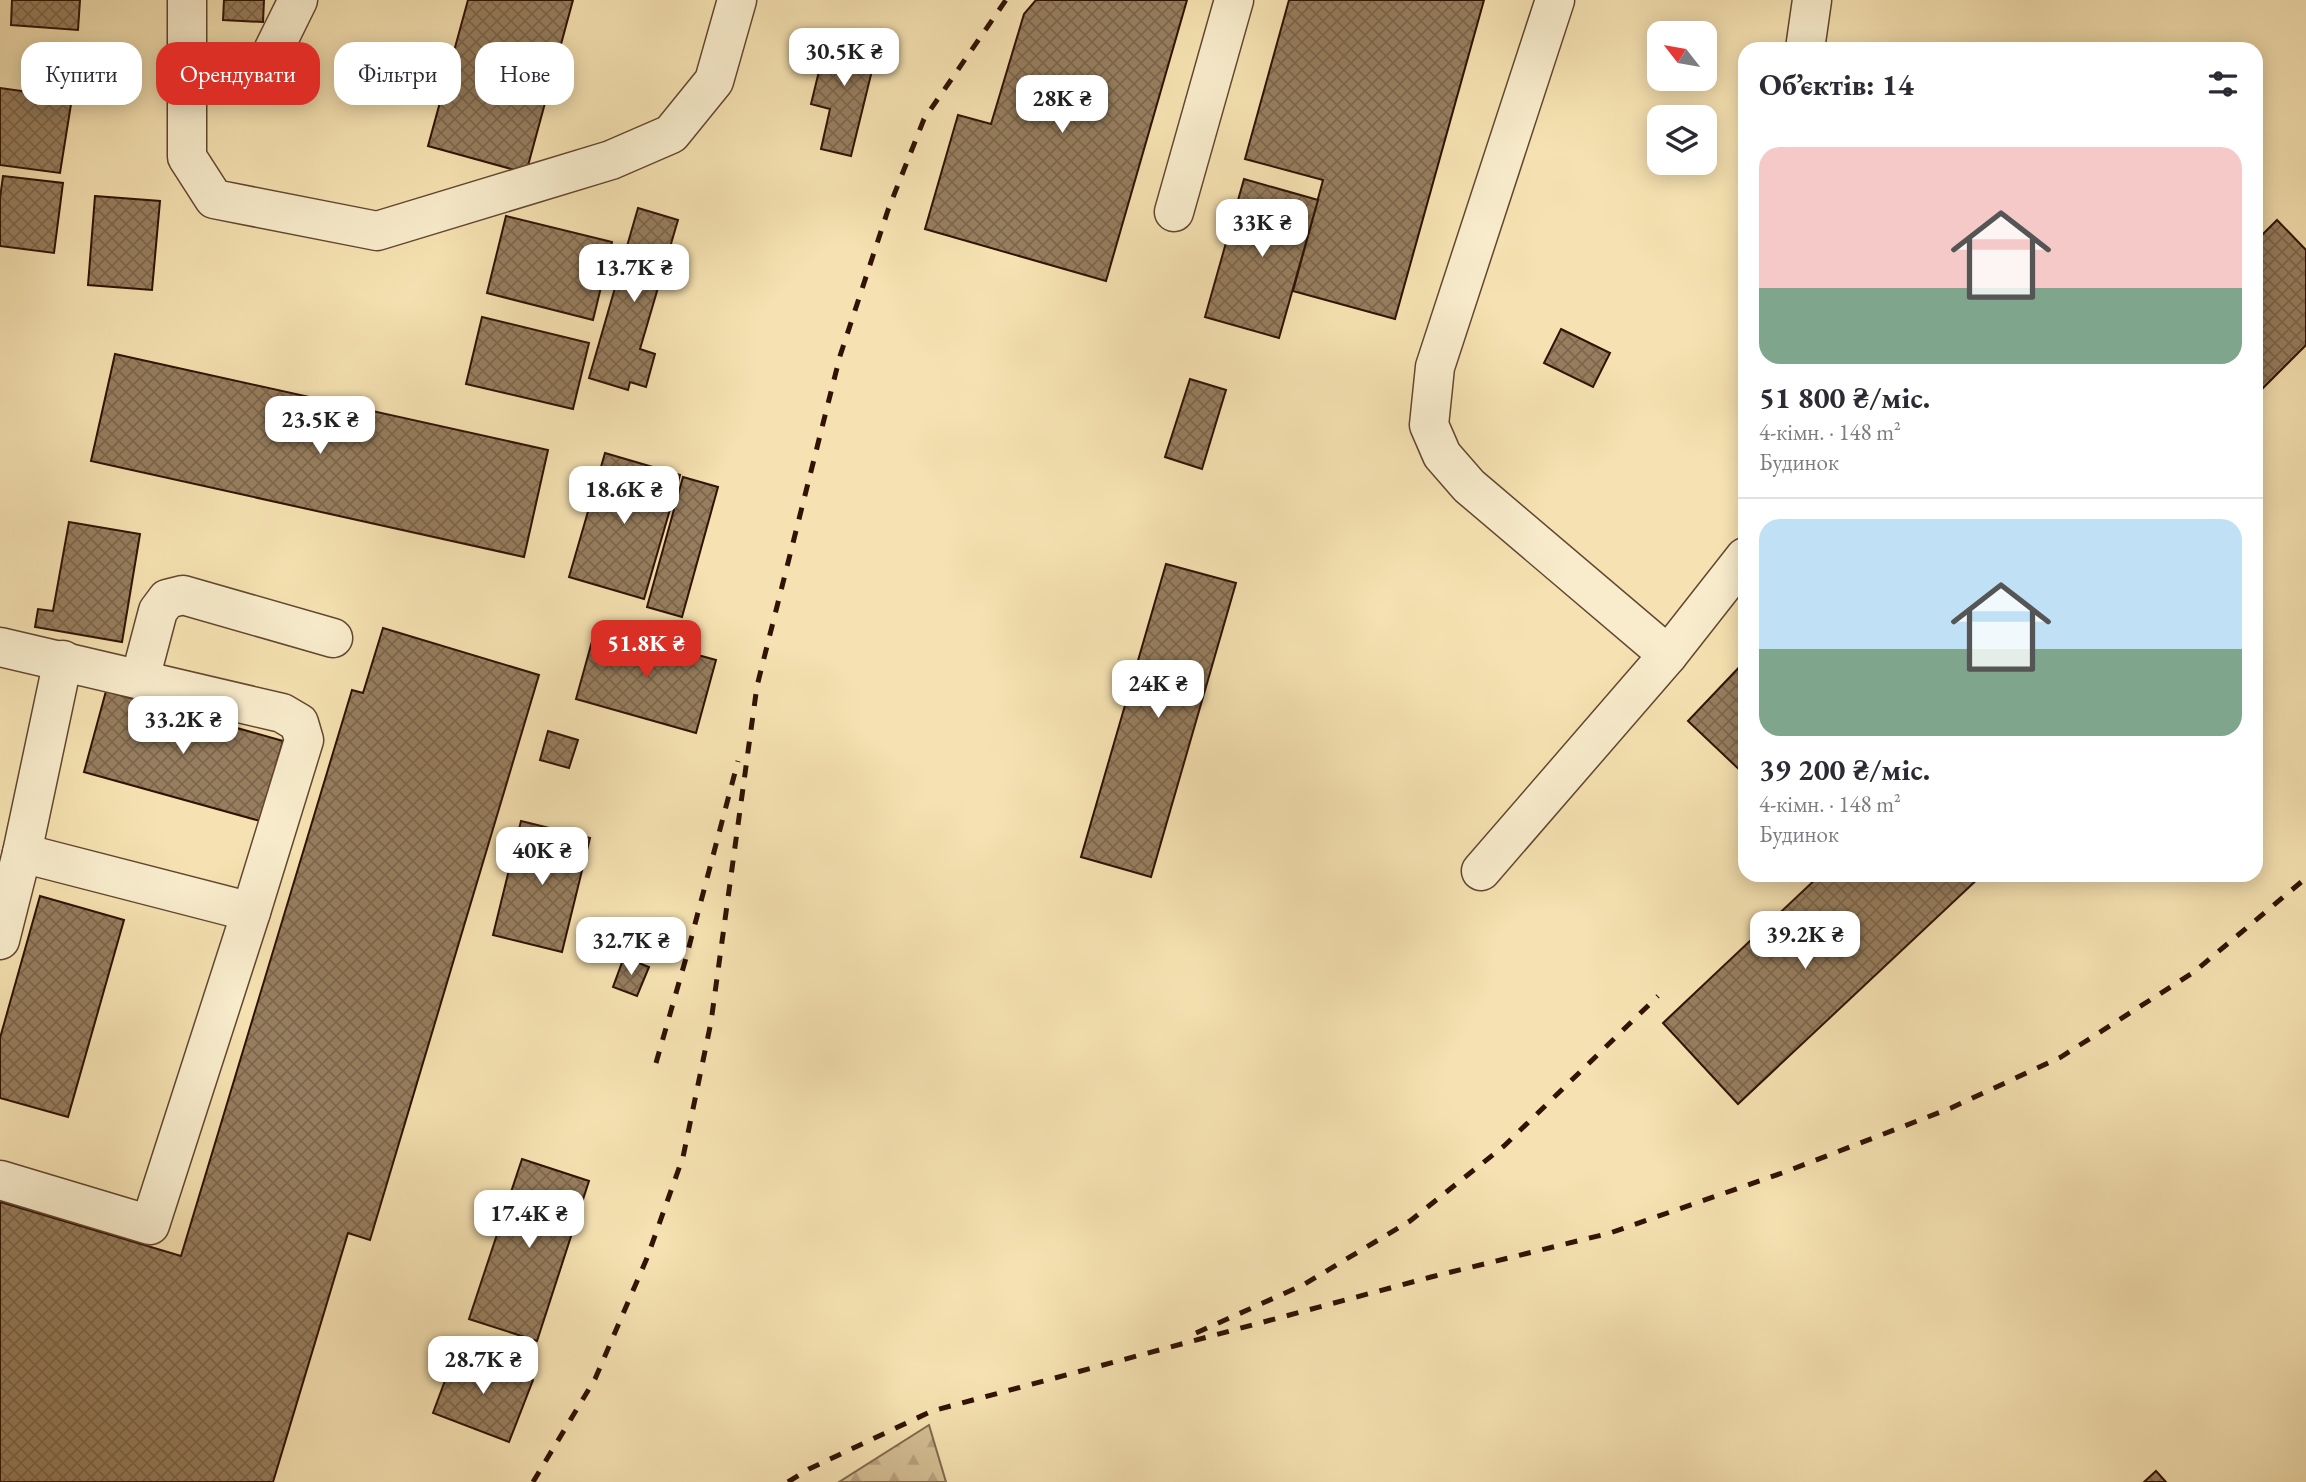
<!DOCTYPE html>
<html lang="uk">
<head>
<meta charset="utf-8">
<style>
  :root { --surface:#fff; --page:#f7f7f7; --text:#2b2b33; --muted:#7c7c81; --line:#e1e1e2; --accent:#d93025 }
  body { margin:0; font-family:"EB Garamond",serif; background:var(--page); color:var(--text); height:100vh; display:flex; flex-direction:column; font-size:26px; white-space:nowrap }
  * { box-sizing:border-box; margin:0 }
  p { font-size:23px; color:var(--muted) }
  .icon { flex:none; width:38px; height:38px; fill:none; stroke:currentColor; stroke-width:2; stroke-linecap:round; stroke-linejoin:round }
  .map { position:relative; flex:1; overflow:hidden }
  .sheet { position:absolute; left:1738px; top:42px; width:525px; height:840px; display:flex; flex-direction:column; background:var(--surface); border-radius:21px; box-shadow:0 4px 18px #0003 }
  .sheet>* { flex:none }
  .guide { position:absolute; left:21px; top:42px; width:665px; height:63px; display:flex; gap:14px }
  .needle { width:46px; rotate:301deg }
  .fabs { position:absolute; left:1647px; top:21px; display:grid; gap:14px }
  .fabs a { display:grid; place-items:center; width:70px; height:70px; border-radius:14px; background:var(--surface); box-shadow:0 4px 18px #0003; font-size:35px }
  .price { position:absolute; translate:-50% -60px; padding:0 16px; border-radius:14px; background:#fff; color:#222; font-size:23px; line-height:46px; filter:drop-shadow(0 2px 4px #0008) }
  .price::after { content:''; position:absolute; left:50%; top:42px; width:21px; height:16px; margin-left:-10px; background:inherit; clip-path:polygon(0 0,100% 0,50% 100%) }
  .price.selected { background:var(--accent); color:#fff }
  ul { padding:0; list-style:none }
  li { display:grid; align-content:center; gap:14px; height:371px; padding:0 21px }
  li+li { border-top:2px solid var(--line) }
  li span { display:grid; place-items:center; height:217px; border-radius:21px; color:#555 }
  li>.icon { margin-inline-start:auto }
  span .icon { width:126px; height:126px; fill:#fffc; stroke-width:1 }
  li b { font-size:30px }
  h2 { display:flex; justify-content:space-between; align-items:center; height:84px; padding:0 21px; font-size:30px }
  .pill { padding:0 24px; border-radius:21px; background:var(--surface); box-shadow:0 4px 18px #0003; font-size:24px; line-height:63px }
  .pill.selected { background:var(--accent); color:#fff }
  .map>svg:first-child { display:block }
  .forest { fill:url(#forest-firs); stroke:#82684c; stroke-width:2 }
  .building { fill:url(#building-cross-hatch); stroke:#311205; stroke-width:2 }
  .lines { fill:none; stroke-linecap:round; stroke-linejoin:round }
  .minor-casing { stroke:#624630; stroke-width:41 }
  .minor { stroke:#f8eccc; stroke-width:38 }
  .rail { stroke:#311205; stroke-width:5; stroke-dasharray:12 12; stroke-linecap:butt }
</style>
</head>
<body>
<div class="map">
<svg width="2306" height="1482" viewBox="0 0 2306 1482">
  <defs>
    <pattern id="forest-firs" width="22" height="20" patternUnits="userSpaceOnUse" patternTransform="scale(1.75)"><rect width="22" height="20" fill="#d4be94"/><path d="M5 1l3.5 6h-7zM16 11l3.5 6h-7z" fill="#b6a27e"/></pattern>
    <pattern id="building-cross-hatch" width="8" height="8" patternUnits="userSpaceOnUse" patternTransform="scale(1.75)"><rect width="8" height="8" fill="#977e5e"/><path d="M0 0l8 8M0 8l8-8" fill="none" stroke="#7c664c"/></pattern>
  </defs>
  <rect width="100%" height="100%" fill="#f5e1b1"/>
  <filter id="stains"><feTurbulence type="fractalNoise" baseFrequency=".00286" numOctaves="4"/><feColorMatrix values="0 0 0 0 .2 0 0 0 0 .09 0 0 0 0 .02 0 0 0 .5 -.17"/></filter>
  <radialGradient id="worn" r=".72"><stop offset=".6" stop-color="#630" stop-opacity="0"/><stop offset="1" stop-color="#630" stop-opacity=".3"/></radialGradient>
  <polygon class="forest" points="929,1425 946,1482 839,1482"/>
  <g class="building">
    <polygon points="12,0 80,0 78,30 11,25"/>
    <polygon points="224,0 264,0 263,22 223,20"/>
    <polygon points="468,0 573,0 526,173 428,146"/>
    <polygon points="1036,0 1187,0 1106,281 925,229 958,115 991,124 1024,14"/>
    <polygon points="1289,0 1484,0 1395,319 1293,291 1323,180 1245,159"/>
    <polygon points="829,30 879,42 851,156 821,149 830,109 811,104"/>
    <polygon points="0,88 72,98 60,173 0,165"/>
    <polygon points="3,176 63,183 54,253 0,246 0,198"/>
    <polygon points="1244,179 1318,200 1279,338 1205,317"/>
    <polygon points="95,196 160,201 152,290 88,285"/>
    <polygon points="638,208 678,220 640,349 655,354 646,387 630,382 628,390 589,378"/>
    <polygon points="506,216 612,242 593,320 487,293"/>
    <polygon points="2277,220 2306,250 2306,345 2256,395 2256,241"/>
    <polygon points="482,317 589,343 573,409 466,384"/>
    <polygon points="1561,329 1610,353 1593,387 1544,363"/>
    <polygon points="115,354 548,450 524,557 91,461"/>
    <polygon points="1190,379 1226,390 1202,469 1165,457"/>
    <polygon points="605,453 680,475 644,599 569,577"/>
    <polygon points="683,477 718,487 682,617 647,607"/>
    <polygon points="69,522 140,534 122,642 35,627 38,609 53,611"/>
    <polygon points="1166,564 1236,583 1151,877 1081,857"/>
    <polygon points="596,627 716,660 696,733 576,699"/>
    <polygon points="383,628 539,675 370,1240 348,1233 273,1482 0,1482 0,1202 181,1256 352,690 363,693"/>
    <polygon points="1745,661 1745,775 1688,721"/>
    <polygon points="106,691 283,741 260,821 84,772"/>
    <polygon points="548,731 578,740 569,768 540,760"/>
    <polygon points="521,821 590,838 562,952 493,935"/>
    <polygon points="1820,875 1982,875 1738,1104 1663,1023"/>
    <polygon points="40,896 124,920 68,1117 0,1098 0,1038"/>
    <polygon points="624,957 649,967 637,996 613,987"/>
    <polygon points="522,1159 589,1181 537,1341 469,1319"/>
    <polygon points="456,1351 533,1380 509,1442 433,1413"/>
    <polygon points="2156,1471 2166,1482 2144,1482"/>
  </g>
  <g class="lines">
    <g class="minor-casing">
      <g id="minor">
        <polyline points="187,0 187,157 214,199 377,231 611,160 671,134 714,81 737,0"/>
        <polyline points="1555,0 1435,367 1429,425 1442,455 1469,486 1668,655"/>
        <polyline points="1805,49 1812,0"/>
        <polyline points="187,81 265,67 298,0"/>
        <polyline points="1174,212 1234,0"/>
        <polyline points="0,647 282,713 299,723 304,740 251,912 150,1225 0,1180"/>
        <polyline points="140,679 158,611 167,599 183,595 333,638"/>
        <polyline points="22,853 251,912"/>
        <polyline points="1481,871 1668,655 1745,557"/>
        <polyline points="0,940 22,853 63,660"/>
      </g>
    </g>
    <use href="#minor" class="minor"/>
    <g class="rail">
      <polyline points="656,1063 686,958 738,761"/>
      <polyline points="1196,1333 1303,1285 1410,1221 1504,1146 1658,996"/>
      <polyline points="533,1482 595,1379 647,1258 683,1157 711,1022 757,686 840,356 888,210 924,119 1006,0"/>
      <polyline points="788,1482 809,1469 932,1411 1431,1277 1610,1233 1785,1172 1951,1108 2061,1057 2194,972 2306,878"/>
    </g>
  </g>
  <rect width="100%" height="100%" filter="url(#stains)"/>
  <rect width="100%" height="100%" fill="url(#worn)"/>
</svg>
<div class="fabs">
<a><svg class="needle" viewBox="-14 -14 28 28"><path d="M0-13l5 13h-10z" fill="#e53935"/><path d="M0 13l5-13h-10z" fill="#7c7c81"/></svg></a>
<a><svg class="icon" aria-label="layers" viewBox="0 0 24 24"><path d="M12 4l9 5-9 5-9-5zM3 14l9 5 9-5"/></svg></a>
</div>
<b class="price" style="left:844px;top:88px">30.5K ₴</b>
<b class="price" style="left:1062px;top:135px">28K ₴</b>
<b class="price" style="left:1262px;top:259px">33K ₴</b>
<b class="price" style="left:634px;top:304px">13.7K ₴</b>
<b class="price" style="left:320px;top:456px">23.5K ₴</b>
<b class="price" style="left:624px;top:526px">18.6K ₴</b>
<b class="price selected" style="left:646px;top:680px">51.8K ₴</b>
<b class="price" style="left:1158px;top:720px">24K ₴</b>
<b class="price" style="left:183px;top:756px">33.2K ₴</b>
<b class="price" style="left:542px;top:887px">40K ₴</b>
<b class="price" style="left:1805px;top:971px">39.2K ₴</b>
<b class="price" style="left:631px;top:977px">32.7K ₴</b>
<b class="price" style="left:529px;top:1250px">17.4K ₴</b>
<b class="price" style="left:483px;top:1396px">28.7K ₴</b>
<div class="guide">
<a class="pill">Купити</a>
<a class="pill selected">Орендувати</a>
<a class="pill">Фільтри</a>
<a class="pill">Нове</a>
</div>
<section class="sheet">
<h2>Об’єктів: 14<svg class="icon" aria-label="filters" viewBox="0 0 24 24"><path d="M4 7h16M4 17h16"/><circle cx="9" cy="7" r="2"/><circle cx="15" cy="17" r="2"/></svg></h2>
<ul>
<li><span style="background:linear-gradient(#f6c9c9 65%,#7fa58c 0)"><svg class="icon" aria-label="home" viewBox="0 0 24 24"><path d="M3 11l9-7 9 7M6 9v11h12V9"/></svg></span><div><b>51 800 ₴/міс.</b><p>4-кімн. · 148 m²</p><p>Будинок</p></div></li>
<li><span style="background:linear-gradient(#bfe0f5 60%,#7fa58c 0)"><svg class="icon" aria-label="home" viewBox="0 0 24 24"><path d="M3 11l9-7 9 7M6 9v11h12V9"/></svg></span><div><b>39 200 ₴/міс.</b><p>4-кімн. · 148 m²</p><p>Будинок</p></div></li>
</ul>
</section>
</div>
</body>
</html>
